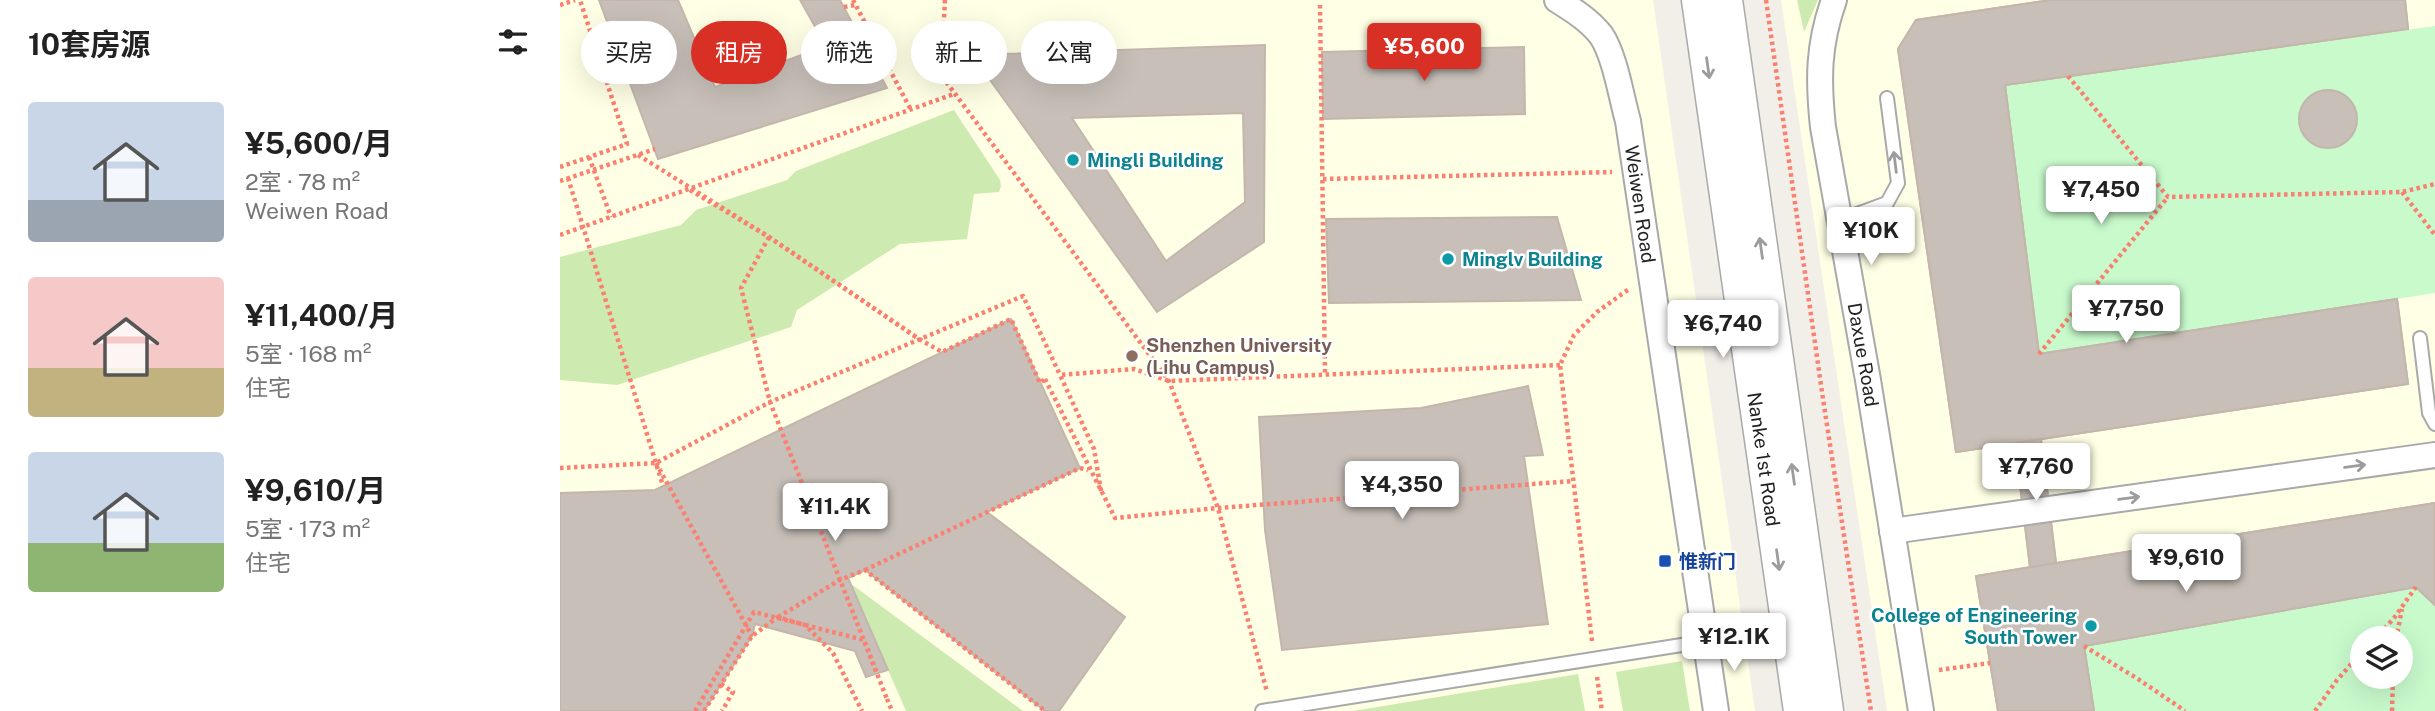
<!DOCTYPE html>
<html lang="zh">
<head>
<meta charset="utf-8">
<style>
  :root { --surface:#fff; --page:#f6f6f6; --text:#222; --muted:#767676; --accent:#d93025 }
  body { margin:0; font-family:"Public Sans","Noto Sans SC",sans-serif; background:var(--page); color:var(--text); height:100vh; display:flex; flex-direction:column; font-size:26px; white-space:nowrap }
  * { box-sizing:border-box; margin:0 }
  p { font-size:23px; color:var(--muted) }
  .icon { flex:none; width:38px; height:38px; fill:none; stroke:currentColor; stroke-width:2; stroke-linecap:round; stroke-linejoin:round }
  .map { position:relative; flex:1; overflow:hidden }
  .drawer { display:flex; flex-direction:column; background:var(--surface); width:560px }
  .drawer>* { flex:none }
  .top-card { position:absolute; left:21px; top:21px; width:665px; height:63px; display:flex; gap:14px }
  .controls { position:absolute; left:1790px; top:626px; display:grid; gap:14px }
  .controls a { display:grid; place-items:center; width:63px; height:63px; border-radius:50%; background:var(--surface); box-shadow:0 7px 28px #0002; font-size:35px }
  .price { position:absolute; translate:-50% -60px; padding:0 16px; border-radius:7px; background:#fff; color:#222; font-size:23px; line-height:46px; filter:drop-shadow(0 2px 4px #0008) }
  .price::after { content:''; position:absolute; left:50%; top:42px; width:21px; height:16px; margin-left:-10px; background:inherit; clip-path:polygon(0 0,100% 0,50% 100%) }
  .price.current { background:var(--accent); color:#fff }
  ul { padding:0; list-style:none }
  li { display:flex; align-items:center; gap:21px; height:175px; padding:0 28px }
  li span { display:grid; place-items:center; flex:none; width:196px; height:140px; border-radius:7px; color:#555 }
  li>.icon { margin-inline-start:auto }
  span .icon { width:84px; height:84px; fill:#fffc; stroke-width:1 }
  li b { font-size:30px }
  h2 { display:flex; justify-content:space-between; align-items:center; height:84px; padding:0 28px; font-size:30px }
  .pill { padding:0 24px; border-radius:32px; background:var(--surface); box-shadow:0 7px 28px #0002; font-size:24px; line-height:63px }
  .pill.current { background:var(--accent); color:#fff }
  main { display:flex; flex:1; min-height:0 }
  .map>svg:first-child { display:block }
  .education { fill:#ffffe5; fill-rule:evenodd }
  .grass { fill:#cdebb0 }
  .park { fill:#c8facc; fill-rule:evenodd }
  .building { fill:#c7bfb8; stroke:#c4b6ab; stroke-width:2; fill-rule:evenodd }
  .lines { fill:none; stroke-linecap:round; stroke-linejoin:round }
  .service-casing { stroke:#a9a9a9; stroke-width:16 }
  .minor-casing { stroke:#a9a9a9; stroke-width:28 }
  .tertiary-casing { stroke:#a9a9a9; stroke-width:35 }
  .path { stroke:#fa8072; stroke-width:4.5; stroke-dasharray:3.5 3.5; stroke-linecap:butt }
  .service { stroke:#fff; stroke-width:12 }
  .minor { stroke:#fff; stroke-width:24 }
  .tertiary { stroke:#fff; stroke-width:32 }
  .path-bridge { stroke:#fa8072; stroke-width:4.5; stroke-dasharray:3.5 3.5; stroke-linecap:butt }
  .oneway { stroke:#9c9c9c }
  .culture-dot { fill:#0f9aa8; stroke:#fff; stroke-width:2.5 }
  .education-dot { fill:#8d6e63; stroke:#fff; stroke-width:2.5 }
  .transit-dot { fill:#1a4fb4; stroke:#fff; stroke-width:2.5 }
  .labels { text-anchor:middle; stroke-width:5; stroke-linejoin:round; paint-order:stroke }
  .culture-label { font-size:19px; font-weight:bold; fill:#0d838f; stroke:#fff; text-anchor:start }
  .street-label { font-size:19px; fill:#222; stroke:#fff }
  .education-label { font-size:19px; font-weight:bold; fill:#785e54; stroke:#fff; text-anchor:start }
  .transit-label { font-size:19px; font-weight:bold; fill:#164399; stroke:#fff; text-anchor:start }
</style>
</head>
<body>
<main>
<section class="drawer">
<h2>10套房源<svg class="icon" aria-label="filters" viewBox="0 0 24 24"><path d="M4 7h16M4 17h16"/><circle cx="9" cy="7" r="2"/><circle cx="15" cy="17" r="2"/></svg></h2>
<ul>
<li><span style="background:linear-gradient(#c9d6e8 70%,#9aa5b1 0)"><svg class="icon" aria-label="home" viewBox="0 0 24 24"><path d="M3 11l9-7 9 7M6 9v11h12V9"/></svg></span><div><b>¥5,600/月</b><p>2室 · 78 m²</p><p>Weiwen Road</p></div></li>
<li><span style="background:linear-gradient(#f6c9c9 65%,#c2b280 0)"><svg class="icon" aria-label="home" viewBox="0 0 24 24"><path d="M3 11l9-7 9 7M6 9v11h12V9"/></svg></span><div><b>¥11,400/月</b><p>5室 · 168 m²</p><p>住宅</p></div></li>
<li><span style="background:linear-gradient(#c9d6e8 65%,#8fb573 0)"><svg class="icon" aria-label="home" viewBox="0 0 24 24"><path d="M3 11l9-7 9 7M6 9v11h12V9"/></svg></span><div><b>¥9,610/月</b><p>5室 · 173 m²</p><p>住宅</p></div></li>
</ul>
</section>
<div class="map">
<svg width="1875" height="711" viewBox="0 0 1875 711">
  <rect width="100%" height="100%" fill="#f2efe9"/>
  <g class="education">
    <polygon points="0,0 1093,0 1195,711 0,711"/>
    <path d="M1221,0h654v711h-548zM1802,639h39v38h-39z"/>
  </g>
  <g class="grass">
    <polygon points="1237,0 1258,0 1244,32"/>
    <polygon points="394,110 440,180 441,186 439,192 414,194 407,239 340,244 237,310 231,327 57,385 0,380 0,257 121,225 136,210 227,180 236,171"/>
    <polygon points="290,583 463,711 346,711"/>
    <polygon points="1122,661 1130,711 1063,711 1056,672"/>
    <polygon points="1018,674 1025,711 793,711"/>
  </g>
  <g class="park">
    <polygon points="1875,26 1875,293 1479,354 1445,85"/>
    <path d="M1856,587l19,18v106h-341l-10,-65zM1802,639h39v38h-39z"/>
  </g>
  <g class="building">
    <polygon points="39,0 118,0 155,87 266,46 240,0 280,0 327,88 98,159"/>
    <polygon points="1491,0 1845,0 1848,29 1445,85 1479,354 1837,299 1848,384 1481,439 1496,563 1875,503 1875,605 1856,587 1524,646 1534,711 1438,711 1416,576 1470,567 1455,443 1396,452 1338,49 1356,20"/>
    <polygon points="1491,0 1845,0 1848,29 1445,85 1479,354 1837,299 1848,384 1396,452 1338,49 1356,20"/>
    <path d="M705,45l-1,197 -107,70 -185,-257zM683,113l2,89 -79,59 -94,-143z"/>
    <polygon points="964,47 965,114 763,119 762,52"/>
    <circle cx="1768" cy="119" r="29"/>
    <polygon points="997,217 1021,300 769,303 766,219"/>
    <polygon points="451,319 520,468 427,512 565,617 499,711 485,711 305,570 288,578 328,670 306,677 295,651 195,624 192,636 144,711 0,711 0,493 95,490"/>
    <polygon points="968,386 983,455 964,456 988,624 722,650 705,530 699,417 861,408"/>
    <polygon points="1481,439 1496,563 1470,567 1455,443"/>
    <polygon points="1875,503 1875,605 1856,587 1524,646 1534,711 1438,711 1416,576"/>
  </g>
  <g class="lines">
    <g class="service-casing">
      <g id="service">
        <polyline points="1281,220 1327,203 1338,183 1327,98"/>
        <polyline points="1860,338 1869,413 1875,424"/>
        <polyline points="702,711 1147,641"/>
      </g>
    </g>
    <g class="minor-casing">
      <g id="minor">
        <path id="s1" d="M997,0c16,10 32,20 44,35 14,21 20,61 27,86l88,590"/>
        <path id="s2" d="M1274,0c-16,45 -16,80 -11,127l45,253 53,331"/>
        <polyline points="1332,531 1875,455"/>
      </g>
    </g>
    <g class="tertiary-casing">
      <g id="tertiary">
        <path id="s3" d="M1138,0l102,711"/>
        <polyline points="1166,0 1267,711"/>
      </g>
    </g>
    <g class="path">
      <polyline points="293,0 351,110"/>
      <polyline points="385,0 381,75 609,381 658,508 707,692"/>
      <polyline points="1206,0 1263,399 1311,711"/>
      <polyline points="0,5 15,0"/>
      <polyline points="760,5 765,375"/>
      <polyline points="284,7 295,5"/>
      <polyline points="1508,76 1608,197 1842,192 1875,184"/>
      <polyline points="29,157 51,217"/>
      <polyline points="0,167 67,144 20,0"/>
      <polyline points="763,179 1052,172"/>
      <polyline points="130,190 209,237 359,339"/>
      <polyline points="1842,192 1875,235"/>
      <polyline points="0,235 394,94"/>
      <polyline points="209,237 181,288 210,402 327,699"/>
      <polyline points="1479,354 1608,197"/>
      <polyline points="485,379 555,518 658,508 1013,481"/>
      <polyline points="96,463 192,636"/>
      <polyline points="0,468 96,463 210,402 463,296 500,375"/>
      <polyline points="541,491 534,449 500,375 574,369 609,381 1000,365"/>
      <polyline points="305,570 520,468 528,470"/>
      <polyline points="218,617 280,580 305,570 485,711"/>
      <polyline points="1815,639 1834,618 1856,587"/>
      <polyline points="1836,639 1842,609"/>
      <polyline points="1032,641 1000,365 1014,335 1037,312 1069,289"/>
      <polyline points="1524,646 1578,679 1625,711"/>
      <polyline points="1379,670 1430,663"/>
      <polyline points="1037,677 1042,711"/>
      <polyline points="161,684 173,692 162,711"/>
      <polyline points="327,699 332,711"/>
      <polyline points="144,711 192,636 218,617 245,625 273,653 302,711"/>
      <polyline points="1755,711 1777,680 1802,652"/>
      <polyline points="1832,711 1833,677"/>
    </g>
    <use href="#service" class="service"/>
    <use href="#minor" class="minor"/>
    <use href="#tertiary" class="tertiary"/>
    <g class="path-bridge">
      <polyline points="78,155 209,237 359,339 382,352 451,319 480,383 485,379"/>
      <polyline points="8,178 103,486"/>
      <polyline points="0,181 95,149"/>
      <polyline points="135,711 194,612 304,640 317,674"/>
    </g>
  </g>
  <defs><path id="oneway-shaft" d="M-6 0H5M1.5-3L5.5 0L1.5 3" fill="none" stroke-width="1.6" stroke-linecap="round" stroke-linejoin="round" transform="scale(1.75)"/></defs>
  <g class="oneway">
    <use href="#oneway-shaft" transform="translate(1148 68) rotate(82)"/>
    <use href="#oneway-shaft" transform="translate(1335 162) rotate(-97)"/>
    <use href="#oneway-shaft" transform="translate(1201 248) rotate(-98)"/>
    <use href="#oneway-shaft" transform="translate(1795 466) rotate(-8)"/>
    <use href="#oneway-shaft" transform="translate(1233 474) rotate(-98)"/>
    <use href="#oneway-shaft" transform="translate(1569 498) rotate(-8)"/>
    <use href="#oneway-shaft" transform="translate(1218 560) rotate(82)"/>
  </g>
  <g class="culture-dot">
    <circle cx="513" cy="160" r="7"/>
    <circle cx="888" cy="259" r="7"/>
    <circle cx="1531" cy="626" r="7"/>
  </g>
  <circle class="education-dot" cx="572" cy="356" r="7"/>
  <rect class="transit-dot" x="1098" y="554" width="14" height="14" rx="3.5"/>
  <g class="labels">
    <g class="culture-label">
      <text x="527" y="167">Mingli Building</text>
      <text x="902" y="266">Minglv Building</text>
      <text x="1517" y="622" text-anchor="end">College of Engineering<tspan x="1517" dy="22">South Tower</tspan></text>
    </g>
    <g class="street-label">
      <text dy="7" stroke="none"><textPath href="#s1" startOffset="231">Weiwen Road</textPath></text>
      <text dy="7" stroke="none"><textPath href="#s2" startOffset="360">Daxue Road</textPath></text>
      <text dy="7" stroke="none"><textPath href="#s3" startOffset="464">Nanke 1st Road</textPath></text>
    </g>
    <g class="education-label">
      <text x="586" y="352">Shenzhen University<tspan x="586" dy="22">(Lihu Campus)</tspan></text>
    </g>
    <g class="transit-label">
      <text x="1119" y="568">惟新门</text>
    </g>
  </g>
</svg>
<div class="controls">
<a><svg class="icon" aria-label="layers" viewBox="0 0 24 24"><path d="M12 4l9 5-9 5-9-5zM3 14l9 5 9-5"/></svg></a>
</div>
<b class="price current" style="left:864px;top:83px">¥5,600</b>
<b class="price" style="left:1541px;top:226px">¥7,450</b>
<b class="price" style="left:1311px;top:267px">¥10K</b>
<b class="price" style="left:1566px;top:345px">¥7,750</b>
<b class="price" style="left:1163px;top:360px">¥6,740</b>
<b class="price" style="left:1476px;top:503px">¥7,760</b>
<b class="price" style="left:842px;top:521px">¥4,350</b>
<b class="price" style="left:275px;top:543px">¥11.4K</b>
<b class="price" style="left:1626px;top:594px">¥9,610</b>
<b class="price" style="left:1174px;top:673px">¥12.1K</b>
<div class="top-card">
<a class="pill">买房</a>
<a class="pill current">租房</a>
<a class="pill">筛选</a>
<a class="pill">新上</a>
<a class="pill">公寓</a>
</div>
</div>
</main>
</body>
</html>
